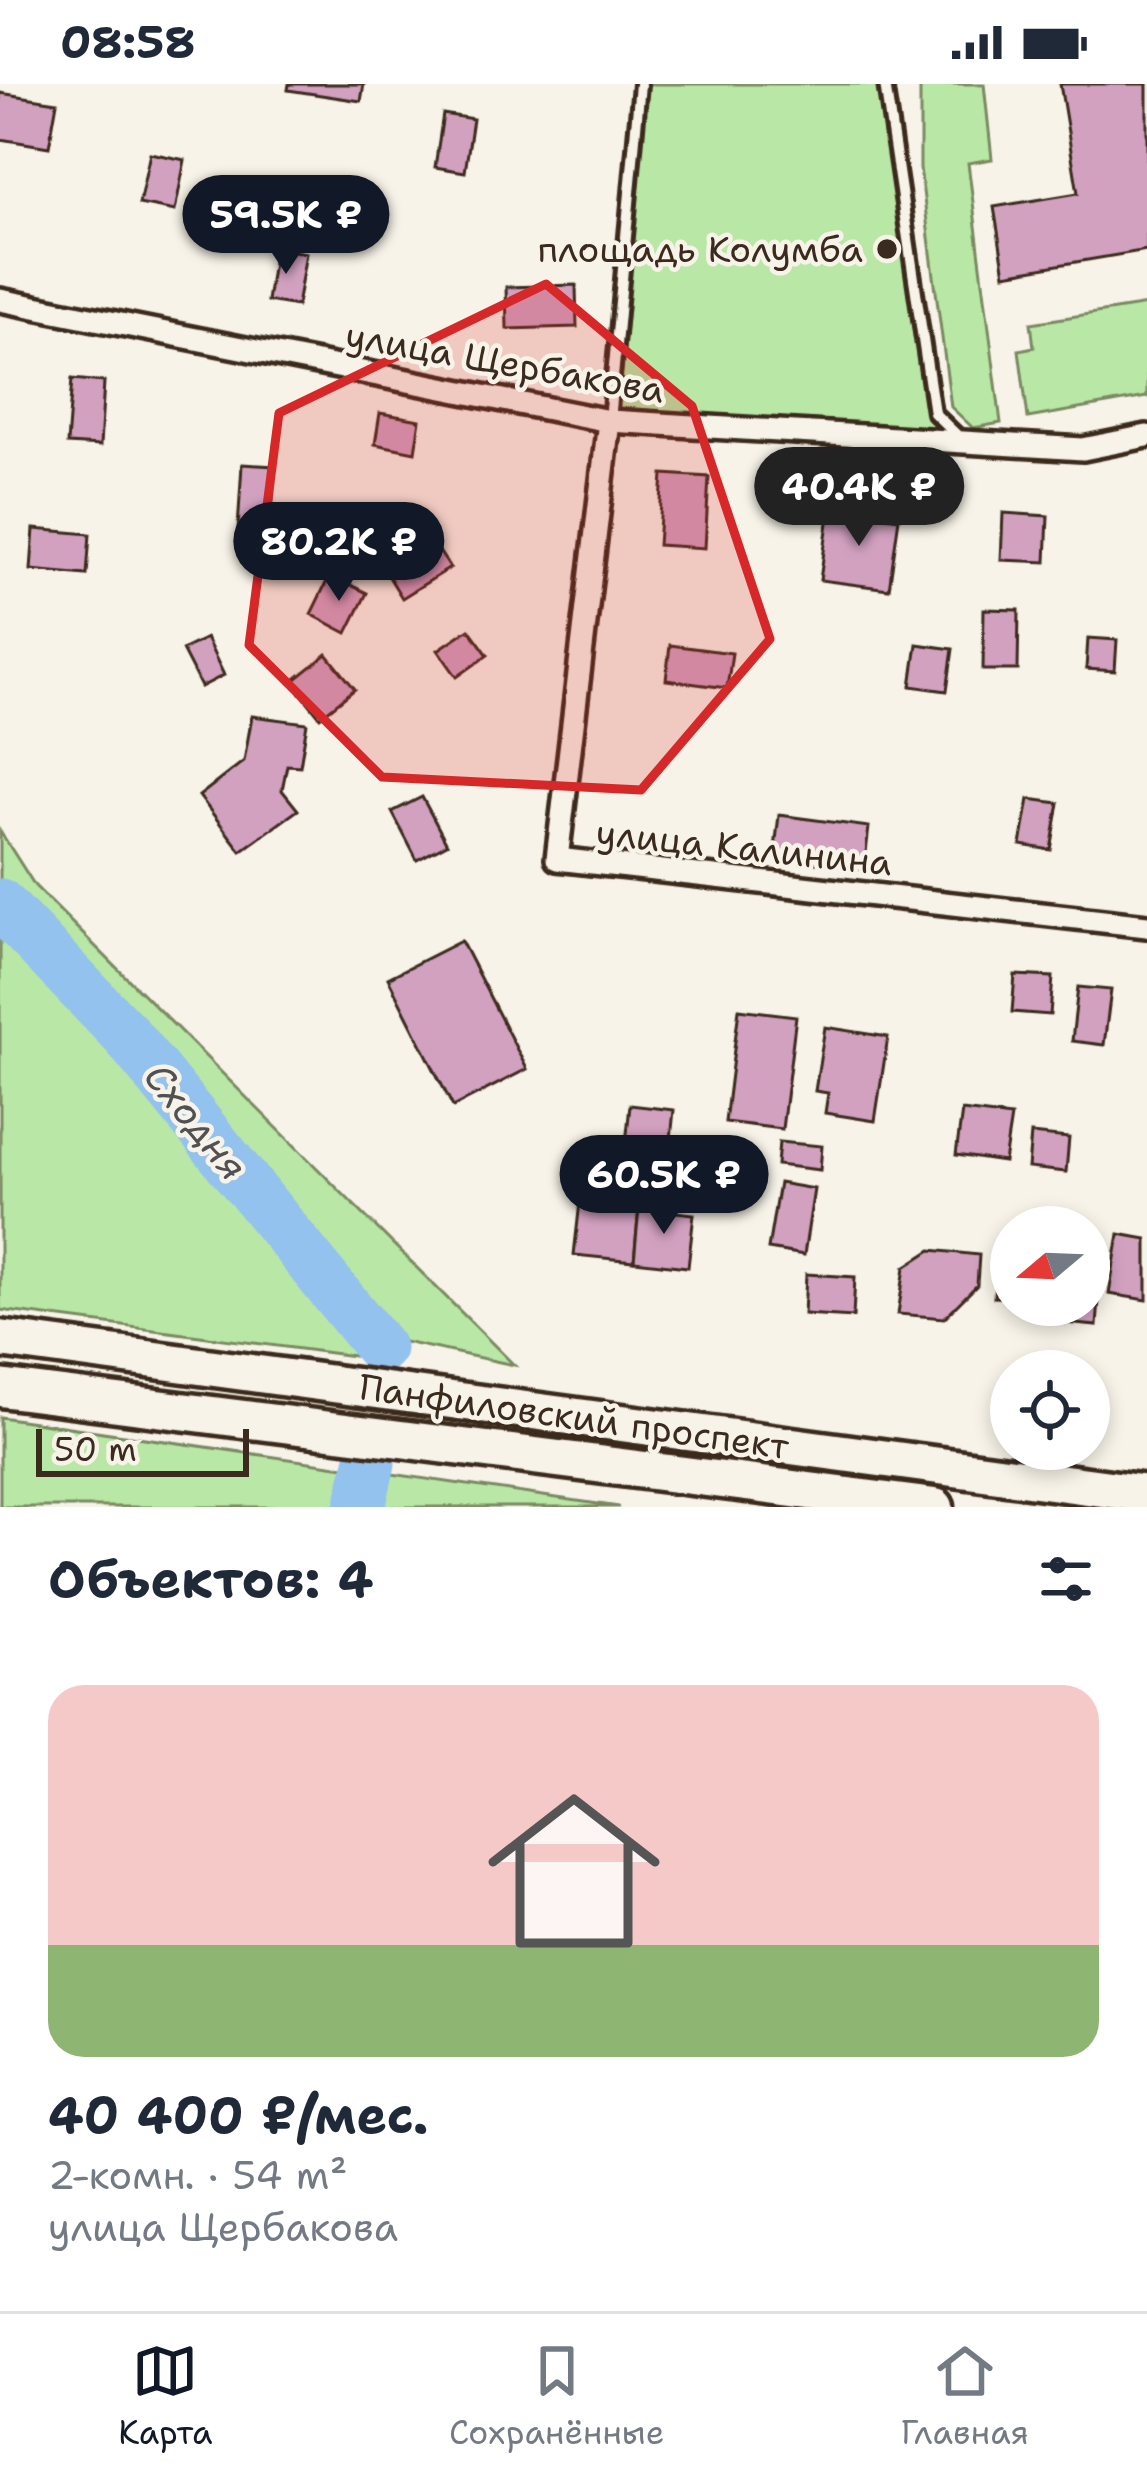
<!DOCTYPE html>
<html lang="ru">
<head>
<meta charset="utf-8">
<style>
  :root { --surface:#fff; --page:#f6f6f7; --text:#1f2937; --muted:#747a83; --line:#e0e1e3; --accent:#111827 }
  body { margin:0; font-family:"Shantell Sans",sans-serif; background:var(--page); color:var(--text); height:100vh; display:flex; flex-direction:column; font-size:45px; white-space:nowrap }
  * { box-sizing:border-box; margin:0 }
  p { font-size:39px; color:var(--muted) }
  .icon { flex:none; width:66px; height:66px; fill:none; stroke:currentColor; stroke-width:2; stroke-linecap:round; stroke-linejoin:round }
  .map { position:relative; height:1423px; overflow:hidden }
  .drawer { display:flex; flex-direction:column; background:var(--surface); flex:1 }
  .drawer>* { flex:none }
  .needle { width:78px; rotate:251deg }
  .controls { position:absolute; left:990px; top:1122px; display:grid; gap:24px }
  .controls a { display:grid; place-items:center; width:120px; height:120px; border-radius:50%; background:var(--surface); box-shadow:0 6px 18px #0003; font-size:60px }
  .scale { position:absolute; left:36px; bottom:30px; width:213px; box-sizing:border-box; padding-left:12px; border:6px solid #3b2a1e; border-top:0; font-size:33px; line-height:42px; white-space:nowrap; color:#3b2a1e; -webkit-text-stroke:9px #f7f3e8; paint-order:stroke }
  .price { position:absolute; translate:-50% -102px; padding:0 27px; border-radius:42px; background:var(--accent); color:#fff; font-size:39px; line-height:78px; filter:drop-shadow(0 3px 6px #0008) }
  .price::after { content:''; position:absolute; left:50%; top:72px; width:36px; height:27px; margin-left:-18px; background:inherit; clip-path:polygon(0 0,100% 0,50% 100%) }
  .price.current { background:#222; color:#fff }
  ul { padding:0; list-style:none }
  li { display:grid; align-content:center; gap:24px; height:636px; padding:0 48px }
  li span { display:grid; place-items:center; height:372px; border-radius:36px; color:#555 }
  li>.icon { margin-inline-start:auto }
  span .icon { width:216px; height:216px; fill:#fffc; stroke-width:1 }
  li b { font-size:51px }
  h2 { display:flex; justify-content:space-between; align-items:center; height:144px; padding:0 48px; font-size:51px }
  .status { display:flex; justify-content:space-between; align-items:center; height:84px; padding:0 60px; background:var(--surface); direction:ltr }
  .status svg { height:33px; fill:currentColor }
  .tabs { display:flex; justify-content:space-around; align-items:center; height:168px; border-top:3px solid var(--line); background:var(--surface); font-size:33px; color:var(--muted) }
  .tabs a { display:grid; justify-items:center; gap:6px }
  .tabs .current { color:var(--accent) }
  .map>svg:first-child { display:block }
  .green { fill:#b9e8a6; stroke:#7a8962; stroke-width:3 }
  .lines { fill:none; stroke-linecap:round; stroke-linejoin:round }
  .river { stroke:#92c2ed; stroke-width:51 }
  .building { fill:#d2a1c0; stroke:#3b2a1e; stroke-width:3 }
  .lane-casing { stroke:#3b2a1e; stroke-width:20 }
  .street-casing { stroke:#3b2a1e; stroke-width:30 }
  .primary-casing { stroke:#3b2a1e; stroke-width:45 }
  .lane { stroke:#f7f3e8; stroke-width:10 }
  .street { stroke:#f7f3e8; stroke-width:21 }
  .primary { stroke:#f7f3e8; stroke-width:36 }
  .marked { fill:#d62828; fill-opacity:0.2; stroke:#d62828; stroke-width:9; stroke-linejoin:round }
  .poi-dot { fill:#3b2a1e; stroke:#f7f3e8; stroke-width:4.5 }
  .labels { text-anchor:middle; stroke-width:9; stroke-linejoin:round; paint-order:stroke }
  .poi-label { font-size:36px; fill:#3b2a1e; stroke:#f7f3e8; text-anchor:end }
  .street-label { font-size:36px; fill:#3b2a1e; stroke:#f7f3e8 }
  .water-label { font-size:39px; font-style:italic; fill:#515052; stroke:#f7f3e8 }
</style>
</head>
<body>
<div class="status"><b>08:58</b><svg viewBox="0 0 49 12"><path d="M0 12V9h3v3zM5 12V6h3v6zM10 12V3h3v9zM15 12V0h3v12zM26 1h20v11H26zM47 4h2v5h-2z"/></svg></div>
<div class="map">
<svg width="1147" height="1423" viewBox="0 0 1147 1423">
  <rect width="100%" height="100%" fill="#f7f3e8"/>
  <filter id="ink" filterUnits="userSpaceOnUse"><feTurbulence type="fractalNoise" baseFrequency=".00833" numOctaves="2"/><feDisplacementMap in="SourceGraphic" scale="24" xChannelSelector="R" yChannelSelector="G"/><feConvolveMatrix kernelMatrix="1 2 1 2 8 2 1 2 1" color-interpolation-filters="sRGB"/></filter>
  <g filter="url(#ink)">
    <g class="green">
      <polygon points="639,0 885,0 934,329 965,358 609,337"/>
      <polygon points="920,0 984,0 992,75 968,79 1001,339 973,344 951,323 920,84"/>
      <polygon points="1147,221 1147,313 1028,334 1019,266 1034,263 1031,239"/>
      <polygon points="0,747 35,802 514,1281 342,1245 342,1250 367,1255 369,1274 0,1226"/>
      <polygon points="0,1333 619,1423 0,1423"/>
    </g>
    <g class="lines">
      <g class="river">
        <polyline points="0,820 126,951 380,1264"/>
        <polyline points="360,1423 370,1379"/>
      </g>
    </g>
    <g class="building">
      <polygon points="289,0 364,0 361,17 288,6"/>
      <polygon points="1060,0 1147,0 1147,166 1005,190 994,123 1078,109"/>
      <polygon points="0,9 57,18 49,63 0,55"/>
      <polygon points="443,30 473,35 465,88 435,83"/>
      <polygon points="150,69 185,76 175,127 139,120"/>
      <polygon points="275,164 306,169 297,222 267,217"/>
      <polygon points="576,201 577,243 507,245 506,203"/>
      <polygon points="72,295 104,298 100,362 67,360"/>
      <polygon points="380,329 420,336 415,368 375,360"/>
      <polygon points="242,380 275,382 271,447 238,445"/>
      <polygon points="663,390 709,393 705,464 658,461"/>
      <polygon points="830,424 899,434 889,505 820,496"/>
      <polygon points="1003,429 1048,432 1046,478 1001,476"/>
      <polygon points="34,445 90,450 87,491 31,486"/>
      <polygon points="433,458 450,484 402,514 386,488"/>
      <polygon points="330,491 367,509 347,549 311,530"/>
      <polygon points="984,525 1019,526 1018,586 983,586"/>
      <polygon points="469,545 488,571 457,593 438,566"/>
      <polygon points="206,554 224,591 201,603 182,566"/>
      <polygon points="1088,554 1117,556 1115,587 1086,585"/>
      <polygon points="917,560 953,565 947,607 911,602"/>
      <polygon points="670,561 732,569 727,604 666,596"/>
      <polygon points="327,570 355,605 320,633 292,598"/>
      <polygon points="252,632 307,639 300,682 287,681 282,706 298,726 241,767 199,712 244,677"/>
      <polygon points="422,713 447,760 417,776 392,728"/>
      <polygon points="1029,715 1059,719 1051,766 1021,761"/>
      <polygon points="779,731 869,743 864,786 774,773"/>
      <polygon points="461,857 527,985 453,1023 388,894"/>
      <polygon points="1015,891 1053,893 1050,931 1012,928"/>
      <polygon points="1078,903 1111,906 1104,961 1072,957"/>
      <polygon points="739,925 796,932 782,1045 725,1038"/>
      <polygon points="825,943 888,953 875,1037 825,1029 828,1009 815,1007"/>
      <polygon points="630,1021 674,1026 669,1074 625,1069"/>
      <polygon points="962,1027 1011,1033 1004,1078 956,1071"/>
      <polygon points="1031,1050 1069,1054 1066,1088 1028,1084"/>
      <polygon points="779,1058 822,1062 820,1086 777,1081"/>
      <polygon points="779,1099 814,1105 804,1171 768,1165"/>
      <polygon points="580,1118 639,1124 634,1177 574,1171"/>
      <polygon points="639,1124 694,1130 688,1183 634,1177"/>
      <polygon points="1119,1150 1147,1155 1147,1216 1109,1210"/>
      <polygon points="997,1163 1011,1164 1011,1214 994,1213"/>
      <polygon points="931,1166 979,1171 977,1201 944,1234 898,1230 905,1183"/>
      <polygon points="806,1190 855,1193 853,1233 804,1230"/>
      <polygon points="1089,1202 1100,1203 1097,1242 1053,1238 1055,1221 1089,1221"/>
    </g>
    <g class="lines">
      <g class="lane-casing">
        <g id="lane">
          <polyline points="885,0 934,329 962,356"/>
          <polyline points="609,337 640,0"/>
        </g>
      </g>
      <g class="street-casing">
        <g id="street">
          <polyline points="0,216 609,337 1083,365 1147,352"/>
          <polyline points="609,337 557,775 1147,842"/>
        </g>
      </g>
      <g class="primary-casing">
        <g id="primary">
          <polyline points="0,1255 1147,1410"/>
          <polyline points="0,1304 935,1423"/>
        </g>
      </g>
      <use href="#lane" class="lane"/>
      <use href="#street" class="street"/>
      <use href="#primary" class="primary"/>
    </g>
  </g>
  <path class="marked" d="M546,200l146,122 78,233 -129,151 -259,-13 -133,-132 30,-232z"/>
  <circle class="poi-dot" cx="887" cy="165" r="12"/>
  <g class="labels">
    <g class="poi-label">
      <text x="863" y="178">площадь Колумба</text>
    </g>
    <g class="street-label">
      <text transform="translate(505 278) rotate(10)" y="13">улица Щербакова</text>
      <text transform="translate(744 763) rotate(6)" y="13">улица Калинина</text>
      <text transform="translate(574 1332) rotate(8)" y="13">Панфиловский проспект</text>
    </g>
    <g class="water-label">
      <text transform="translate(196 1037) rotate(51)" y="14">Сходня</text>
    </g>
  </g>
</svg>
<div class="controls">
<a><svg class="needle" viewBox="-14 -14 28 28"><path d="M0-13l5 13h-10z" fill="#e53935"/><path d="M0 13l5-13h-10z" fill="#747a83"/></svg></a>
<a><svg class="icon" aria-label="locate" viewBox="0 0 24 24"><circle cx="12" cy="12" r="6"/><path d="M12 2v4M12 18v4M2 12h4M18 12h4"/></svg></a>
</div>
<div class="scale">50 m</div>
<b class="price" style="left:286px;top:193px">59.5K ₽</b>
<b class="price current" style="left:859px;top:465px">40.4K ₽</b>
<b class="price" style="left:339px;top:520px">80.2K ₽</b>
<b class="price" style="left:664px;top:1153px">60.5K ₽</b>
</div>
<section class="drawer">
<h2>Объектов: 4<svg class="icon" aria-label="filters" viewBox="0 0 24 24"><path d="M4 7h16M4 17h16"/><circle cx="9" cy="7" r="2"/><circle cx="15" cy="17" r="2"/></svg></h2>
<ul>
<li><span style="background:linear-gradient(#f6c9c9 70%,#8fb573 0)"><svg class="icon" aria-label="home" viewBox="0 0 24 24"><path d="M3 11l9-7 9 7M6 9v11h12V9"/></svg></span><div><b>40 400 ₽/мес.</b><p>2-комн. · 54 m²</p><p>улица Щербакова</p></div></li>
</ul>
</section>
<nav class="tabs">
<a class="current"><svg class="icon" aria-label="map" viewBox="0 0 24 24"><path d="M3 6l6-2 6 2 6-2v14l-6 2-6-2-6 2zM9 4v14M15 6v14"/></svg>Карта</a>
<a><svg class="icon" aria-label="saved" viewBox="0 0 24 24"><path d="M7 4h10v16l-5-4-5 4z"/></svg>Сохранённые</a>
<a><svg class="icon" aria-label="home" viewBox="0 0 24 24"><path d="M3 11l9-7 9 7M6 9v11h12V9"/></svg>Главная</a>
</nav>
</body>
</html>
